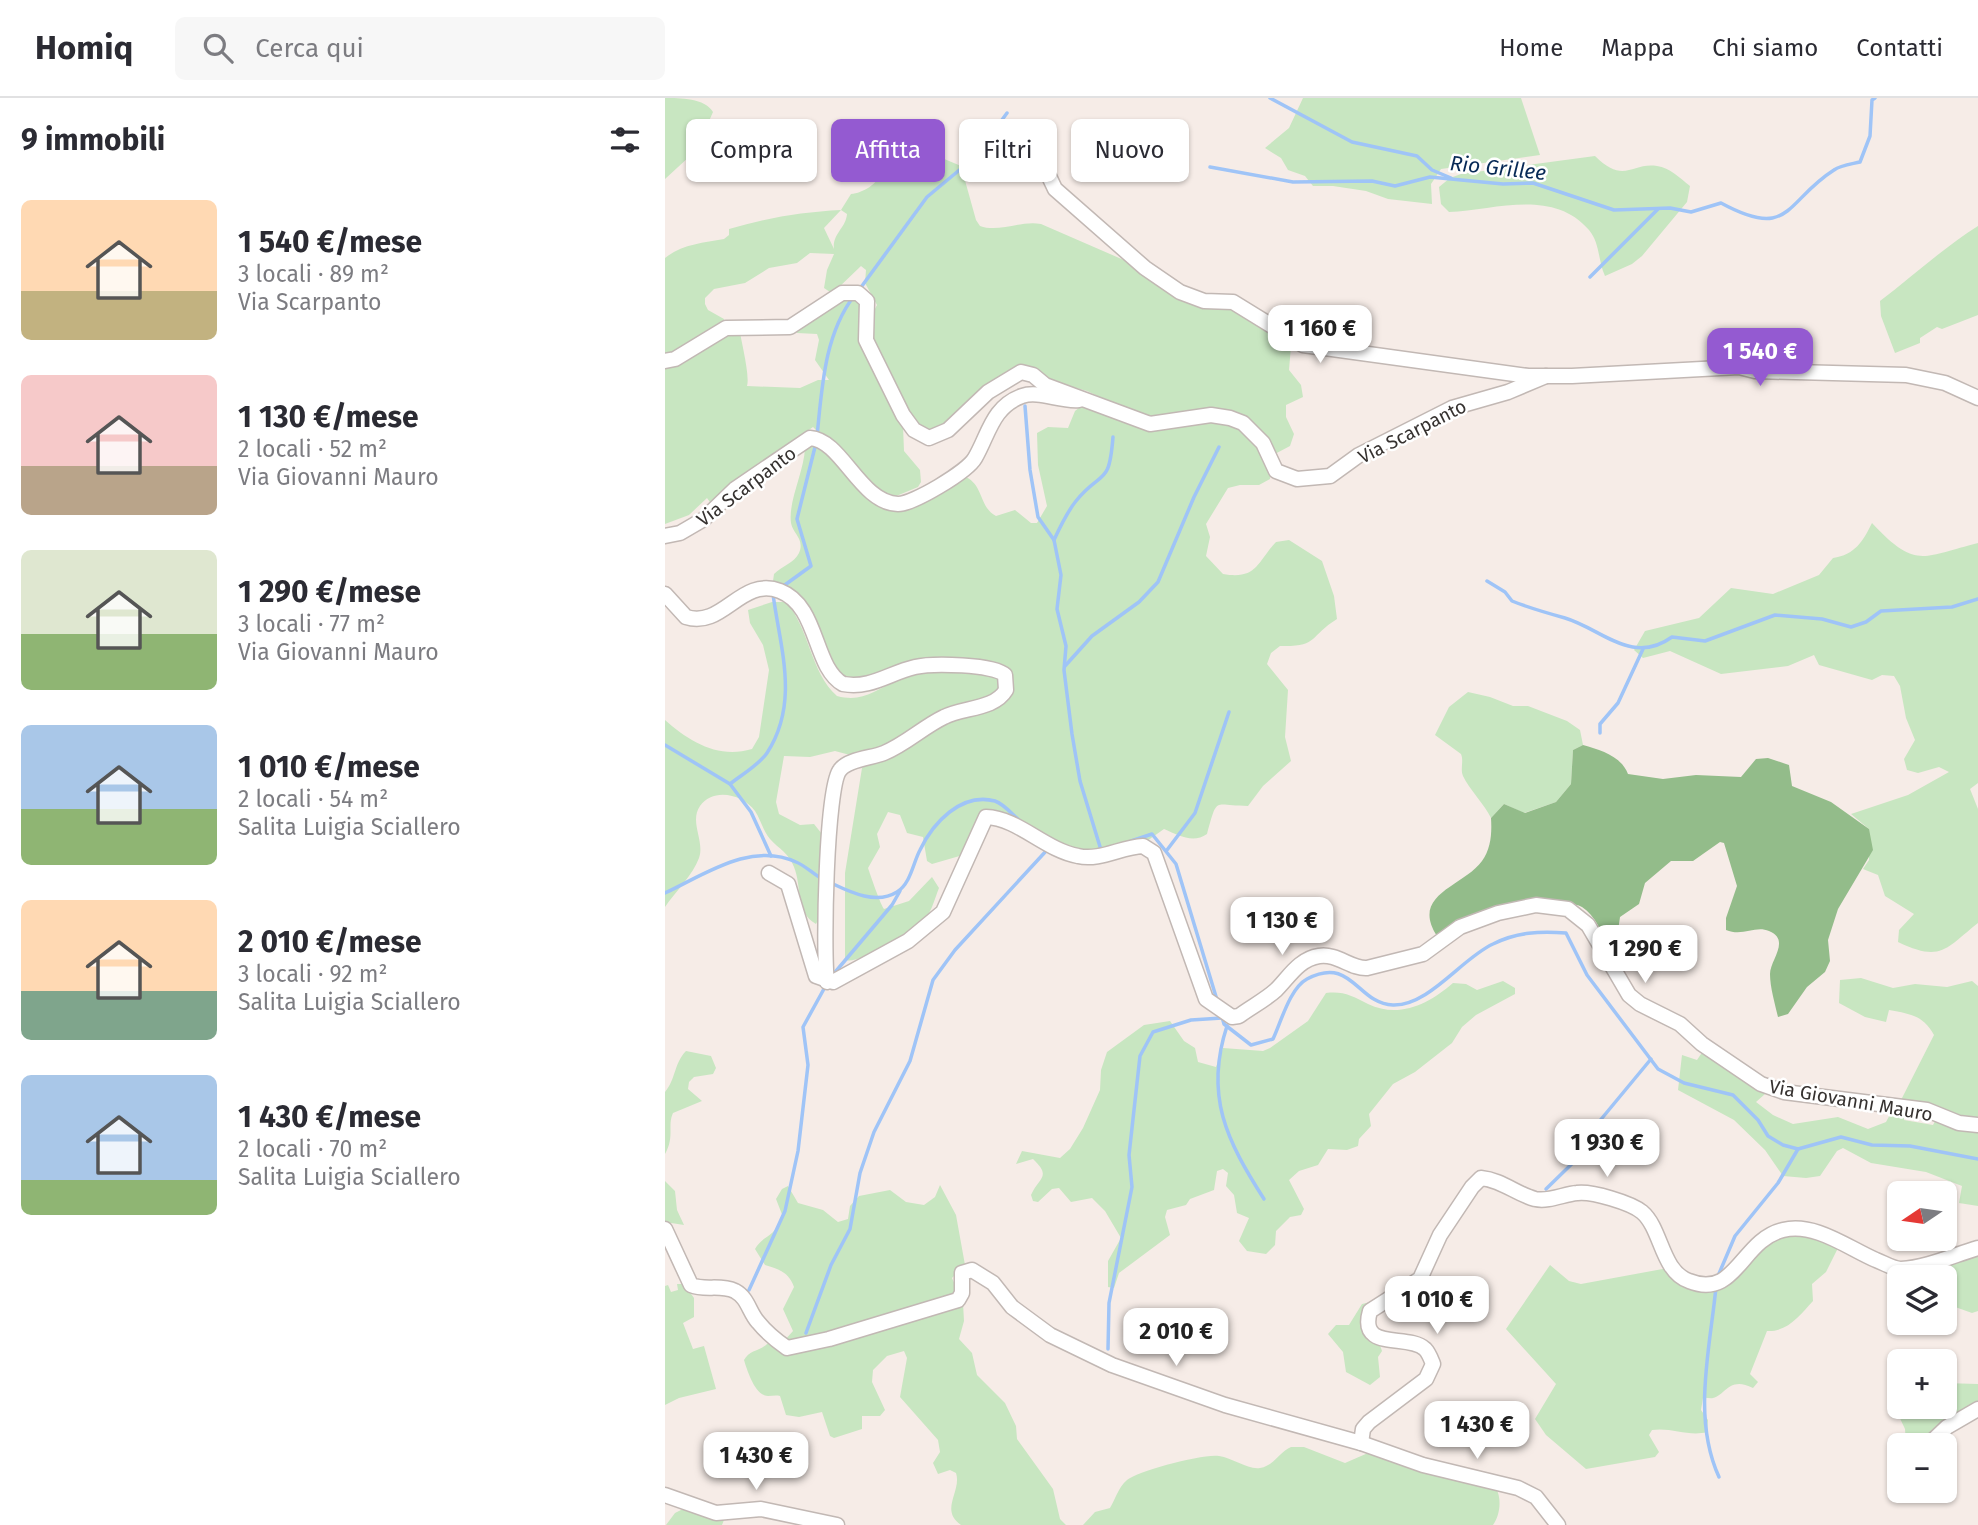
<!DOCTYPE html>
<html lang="it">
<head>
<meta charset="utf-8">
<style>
  :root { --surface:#fff; --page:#f7f7f7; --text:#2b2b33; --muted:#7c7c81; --line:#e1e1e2; --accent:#945ad1 }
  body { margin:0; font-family:"Fira Sans",sans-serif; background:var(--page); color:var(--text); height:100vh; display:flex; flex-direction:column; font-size:26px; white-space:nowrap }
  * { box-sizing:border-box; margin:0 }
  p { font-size:23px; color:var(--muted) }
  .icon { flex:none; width:38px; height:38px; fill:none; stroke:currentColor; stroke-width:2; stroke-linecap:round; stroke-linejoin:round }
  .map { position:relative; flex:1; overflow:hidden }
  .details { display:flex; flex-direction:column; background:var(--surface); width:665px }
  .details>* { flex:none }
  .banner { position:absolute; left:21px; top:21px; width:665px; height:63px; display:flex; gap:14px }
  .needle { width:46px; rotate:257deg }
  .buttons { position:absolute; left:1222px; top:1083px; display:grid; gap:14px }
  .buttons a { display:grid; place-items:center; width:70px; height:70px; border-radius:10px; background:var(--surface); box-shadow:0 2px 5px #0004; font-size:35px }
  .price { position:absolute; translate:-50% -60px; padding:0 16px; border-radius:14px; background:#fff; color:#222; font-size:23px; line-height:46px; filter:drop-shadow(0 2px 4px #0008) }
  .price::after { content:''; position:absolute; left:50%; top:42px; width:21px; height:16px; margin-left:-10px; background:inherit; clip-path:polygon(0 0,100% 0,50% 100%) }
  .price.on { background:var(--accent); color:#fff }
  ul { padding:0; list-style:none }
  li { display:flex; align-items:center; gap:21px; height:175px; padding:0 21px }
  li span { display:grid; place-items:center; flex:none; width:196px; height:140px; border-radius:10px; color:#555 }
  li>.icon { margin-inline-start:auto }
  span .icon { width:84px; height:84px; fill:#fffc; stroke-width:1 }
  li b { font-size:30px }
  h2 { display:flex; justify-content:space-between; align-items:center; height:84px; padding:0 21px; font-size:30px }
  .pill { padding:0 24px; border-radius:10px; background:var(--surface); box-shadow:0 2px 5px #0004; font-size:24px; line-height:63px }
  .pill.on { background:var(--accent); color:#fff }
  header { display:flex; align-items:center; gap:42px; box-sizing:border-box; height:98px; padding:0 35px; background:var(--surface); border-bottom:2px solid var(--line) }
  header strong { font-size:33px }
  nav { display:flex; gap:38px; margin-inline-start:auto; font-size:24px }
  .search { width:490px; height:63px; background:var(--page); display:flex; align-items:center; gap:18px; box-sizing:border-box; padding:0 24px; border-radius:10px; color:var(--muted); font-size:26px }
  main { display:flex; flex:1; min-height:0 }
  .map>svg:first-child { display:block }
  .green { fill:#c8e6c1; fill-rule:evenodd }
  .forest { fill:#93bc8a }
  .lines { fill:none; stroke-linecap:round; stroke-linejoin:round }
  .stream { stroke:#9fc4f7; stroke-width:3.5 }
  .minor-casing { stroke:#c2b8b4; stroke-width:17 }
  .minor { stroke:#fff; stroke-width:14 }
  .labels { text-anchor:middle; stroke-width:5; stroke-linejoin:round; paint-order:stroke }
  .street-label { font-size:19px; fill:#363230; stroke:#fff }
  .water-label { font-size:21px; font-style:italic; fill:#072956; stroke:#fff }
</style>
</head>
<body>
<header>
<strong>Homiq</strong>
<div class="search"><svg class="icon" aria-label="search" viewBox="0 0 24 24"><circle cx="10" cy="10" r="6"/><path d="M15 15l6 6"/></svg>Cerca qui</div>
<nav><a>Home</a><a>Mappa</a><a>Chi siamo</a><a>Contatti</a></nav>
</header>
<main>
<section class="details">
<h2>9 immobili<svg class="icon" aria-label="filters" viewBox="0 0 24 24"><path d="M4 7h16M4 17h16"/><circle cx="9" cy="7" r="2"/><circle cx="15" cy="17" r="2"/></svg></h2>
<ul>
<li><span style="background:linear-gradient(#ffd9b3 65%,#c2b280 0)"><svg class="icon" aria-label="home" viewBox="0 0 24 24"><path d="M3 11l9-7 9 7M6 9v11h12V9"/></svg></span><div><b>1 540 €/mese</b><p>3 locali · 89 m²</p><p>Via Scarpanto</p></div></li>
<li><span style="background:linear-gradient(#f6c9c9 65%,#b9a48a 0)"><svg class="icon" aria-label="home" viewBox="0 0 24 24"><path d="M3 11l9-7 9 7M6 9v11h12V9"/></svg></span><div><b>1 130 €/mese</b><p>2 locali · 52 m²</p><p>Via Giovanni Mauro</p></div></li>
<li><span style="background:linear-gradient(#dfe7d0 60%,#8fb573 0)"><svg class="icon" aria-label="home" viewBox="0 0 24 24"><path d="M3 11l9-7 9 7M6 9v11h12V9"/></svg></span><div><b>1 290 €/mese</b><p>3 locali · 77 m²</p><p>Via Giovanni Mauro</p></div></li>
<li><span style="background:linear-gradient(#a9c7e8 60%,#8fb573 0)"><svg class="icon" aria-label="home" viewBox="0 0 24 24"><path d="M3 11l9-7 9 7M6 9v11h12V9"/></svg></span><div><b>1 010 €/mese</b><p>2 locali · 54 m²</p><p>Salita Luigia Sciallero</p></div></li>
<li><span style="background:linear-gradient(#ffd9b3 65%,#7fa58c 0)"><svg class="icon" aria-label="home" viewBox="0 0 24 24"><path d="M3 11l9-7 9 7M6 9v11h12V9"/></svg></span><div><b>2 010 €/mese</b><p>3 locali · 92 m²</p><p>Salita Luigia Sciallero</p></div></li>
<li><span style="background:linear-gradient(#a9c7e8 75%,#8fb573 0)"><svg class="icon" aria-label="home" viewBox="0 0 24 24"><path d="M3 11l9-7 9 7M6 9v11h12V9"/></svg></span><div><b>1 430 €/mese</b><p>2 locali · 70 m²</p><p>Salita Luigia Sciallero</p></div></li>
</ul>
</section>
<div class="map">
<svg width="1313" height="1427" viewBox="0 0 1313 1427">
  <rect width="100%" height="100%" fill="#f6ece7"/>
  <g class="green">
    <path d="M0,0c15,0 40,0 48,14l-8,18 3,19 -18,7 -25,23z"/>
    <polygon points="638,0 856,0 875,57 776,71 766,86 767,106 723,101 701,93 668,88 648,88 640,78 623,72 616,60 600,50 624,30"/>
    <path d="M193,45l72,10 31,13 15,54 4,6c19,7 41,-6 61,-2l184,80 66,42 -2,24 12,15 2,12 -17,8v12l8,17 -4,12 -17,9 -29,-36h-97l-60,-28 -39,-11 -18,-12 -91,60 -17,2 -5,-4c-16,-30 -60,-88 -40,-121l-12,-22 1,-13 -5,-4 -25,24 -6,2 -6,-4 3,-18 7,-16 -24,-1 -13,10 -28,5 -24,15 -31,6 -9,9v6l3,6 16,9 -1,6 -58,33v-100c17,-14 38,-15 59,-19l5,-4v-6c37,-11 73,-17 112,-19l10,-16c12,-1 27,-10 30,-22l-22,-21zM176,112l6,4c-1,14 -15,20 -13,35l-10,-21z"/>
    <path d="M930,58c29,29 37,6 62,10 13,2 23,12 33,20l-3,16 -45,54 -10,8 -27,12c-7,-15 -5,-33 -16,-46 -36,-42 -94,-20 -140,-18l-8,-8 -2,-17 11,-9 11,-4z"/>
    <path d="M1313,128v89l-36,14 -5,-2 -17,11v5l-25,10 -14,-37 -1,-15c33,-25 63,-53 98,-75z"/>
    <path d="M181,196l15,9v43l42,80 1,25 16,19 1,12 -3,5 -24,10 -17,-6 -64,-64 -49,35 -6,1 -3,7 -43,35 -5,-7 -18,17 -24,9v-156l49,-33 26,-3c2,13 10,44 7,54l53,2 18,-8h11l-14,-20 4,-20 -2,-6 -20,-1 -1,-6z"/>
    <path d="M415,309l20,6 11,-1 18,7 94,3 18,7 13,12 16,31v7l-11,6h-19l-12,3 -22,36 4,13 -4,19 17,18c34,6 34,-12 53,-32l13,-2 33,21 12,35 3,23c-29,18 -18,28 -57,27l-9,7 -4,11 21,26 -3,47 6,24 -28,25 -15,20c-35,0 -30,-11 -41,28 -14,10 -29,1 -43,-5l-17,12 -65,13 -90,-41 -29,42 -31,9 -5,-3 -4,-24 -16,-4 -7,-18 -12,-3 -11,22 3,13 -12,21c2,6 13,38 16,41l25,-8 23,-24 7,11c-4,10 -7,22 -13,30 -10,13 -67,47 -81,42v-87l17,-105 75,-44 46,-11 27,-41 -6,-7 -17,-4 -76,1 -15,7 -48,12c-19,-18 -21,-41 -34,-63 -10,-18 -27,-24 -41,-37l1,-7c8,-8 20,-11 25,-21 6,-14 -6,-19 -8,-30 -3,-22 13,-51 14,-75l5,-5 15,4 7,13 46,42 61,-11 27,-14c18,9 13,30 30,39l19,-6 16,13h6l10,-17 -9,-41 -1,-32 11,-6 20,1 7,-17z"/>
    <path d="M1207,425c44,47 50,34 106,20v240l-8,6 8,20v114c-32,25 -36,40 -80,19l1,-12 15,-16 -29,-18 -7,-21 -15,-6 6,-9v-31l-18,-15 57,-19 41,-23 -10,-5 -21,6 -11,-3 -3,-11 11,-19 -9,-22 -6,-32 -6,-10 -12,-1 -10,5 -53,-15 -5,-10 -26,11 -67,8 -51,-23 -27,7 -9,-8 11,-19 54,-13 32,-30 42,6 46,-19 14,-17c22,-3 30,-17 39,-35z"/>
    <path d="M107,504h14c24,27 24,70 51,94 26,7 37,-6 60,-15 25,-11 76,-15 100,-4l2,13 -14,9 -39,9 -68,41 -28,6 -15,-4 -25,6 -26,-1 -8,46 3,12 21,11 14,-1 8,10 -2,24 9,7 -8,49 -5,10c-21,-12 -14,-38 -22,-57 -5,-14 -15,-18 -24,-28 -7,-8 -9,-19 -15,-28 -12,-17 -42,-24 -55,-5 -11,16 5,35 -1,52 -6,17 -24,34 -34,49v-187c25,22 53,39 87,29l7,-12 10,-67 -6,-25 -13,-22 -2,-13z"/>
    <path d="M803,594l22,5 23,9h15l39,15 13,9 3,15 -10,5 -2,34 -15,18 -32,11 -20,-9 -13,14c-6,-13 -22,-29 -28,-42 -3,-7 1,-15 -2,-22l-26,-19 14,-28z"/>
    <path d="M1196,880l32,10 22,-4 32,3 25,-6 6,5v136l-78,-20 34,-67c-11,-20 -24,-21 -45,-25l-3,12 -21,-5 -26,-14 1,-23z"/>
    <path d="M838,883l12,7v6l-39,21 -14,12 -10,16 -37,29 -22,12 -24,30 2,12 -12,13 -1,7 -11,4 -19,-1 -10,16 -19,6 -10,9 15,29 -3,6 -11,2 -14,14 -1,14 -9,9 -19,-3 -8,-10 10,-23 -12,-5 -3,-18 -8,-9 2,-13 -5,-4 -6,2 -3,19 -24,9 -4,6 -19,5 -2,7 5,18 -51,38 -5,15 -6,-1v-26l13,-23 -16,-27 -13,-13 -21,4 -12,-14 -7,1 -14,13 -5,-1 -2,-6c8,-18 21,-18 2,-36l-17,5 6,-13 38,7 10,-9 13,-21 17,-38 1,-20 6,-18 37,-27 26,-4 14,20 11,7 3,14 18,5 7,-19 40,3 7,-3 38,-27 18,-28c18,-2 26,3 42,11 31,15 61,0 85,-21l13,1 11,6z"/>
    <path d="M21,953l25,5 5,12 -3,6 -19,3 -5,5 -1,7 14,12 -29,12c-6,13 2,23 -8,41v-62c11,-13 9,-29 21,-41z"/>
    <polygon points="1036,956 1042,956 1106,995 1100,996 1091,1004 1108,1017 1128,1026 1173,1019 1203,1031 1221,1024 1228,1011 1239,1013 1239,1022 1268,1027 1271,1021 1313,1032 1313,1108 1294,1105 1297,1088 1261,1074 1206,1065 1178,1050 1172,1053 1155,1078 1141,1080 1118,1078 1100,1052 1069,1022 1013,992 1017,957 1032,962"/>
    <polygon points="0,1083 10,1093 12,1112 19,1127 0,1124"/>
    <path d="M275,1087l16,30 9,50 -13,13 11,25 1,18 -5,18 13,14 5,22 28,28 11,23 1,13 36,50 7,30 6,6h-105c-22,-15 1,-34 -5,-52l-6,-3 -12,4 -5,-11 7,-11 -2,-12 -38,-43 7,-39 -3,-7 -17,5 -14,14 -1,12 13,28 -5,6h-18v13l-28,9 -4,-2 -8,-24 -23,5 -13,-2 -6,-19c-4,-1 -8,0 -12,0 -13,0 -21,-26 -24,-36 6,-11 18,-9 25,-18l15,-1 9,-10 -10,-22 11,-22c-5,-15 -16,-18 -29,-22l-10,-16c8,-14 19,-11 28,-32l-7,-18 6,-10 6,-3 10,17 25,7 15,12 10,-3 2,-13 9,-10 31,-6 16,12 18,3 11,-8z"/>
    <path d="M1140,1134l33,16 -12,24 -14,12 1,17c-13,14 -25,31 -46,30l-17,43 8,8 -5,6c-24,-12 -27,7 -40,10 -3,1 -7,-1 -10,0l-2,12 7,10 -1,12c-18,5 -36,-5 -55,-2l-3,5 10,17 -4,5 -69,12 -40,-34 -11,-16 21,-35 -50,-55 44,-64 19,16 12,3 87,-16c59,53 52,2 93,-26 11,-7 32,-8 44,-10z"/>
    <polygon points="1313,1153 1313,1213 1307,1215 1279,1205 1279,1180 1273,1179 1270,1165"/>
    <polygon points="12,1186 19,1186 29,1200 29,1219 18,1225 28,1251 39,1248 51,1291 14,1300 0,1307 0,1188 3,1187 6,1194 13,1192"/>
    <polygon points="710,1203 702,1211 717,1253 713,1259 715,1279 705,1287 681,1274 678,1254 663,1236 671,1227 684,1227 697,1206"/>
    <polygon points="1279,1285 1313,1286 1313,1308 1256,1347 1241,1345 1240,1331 1232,1314 1234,1308 1279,1309"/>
    <path d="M626,1349h13l41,16 23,-10 128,35c6,11 4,27 -3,37h-410l12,-13 15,-4c6,-10 8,-20 17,-28 10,-9 78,-27 92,-24 14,2 29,14 41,12 15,-3 18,-15 31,-21z"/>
    <polygon points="22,1409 59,1422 57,1427 1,1427 10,1415"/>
  </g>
  <path class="forest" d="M918,647c18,5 38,11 45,29l35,5 33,-4 45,2 15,-18 12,-1 21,7 3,21 39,16 38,27 4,21 -35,59 -10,31 2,21 -5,11 -18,15 -19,27 -10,3c-3,-13 -8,-30 -8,-43 0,-14 21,-34 -1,-43 -14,-6 -26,6 -43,-1v-12l11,-32 -13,-43 -4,-1 -27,19h-22l-26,22 -6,21 -19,13 -3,21 -8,8c-7,-13 -14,-31 -27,-39 -23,-14 -116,20 -145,29 -27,-42 26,-49 45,-75 9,-12 10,-28 9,-43l13,-14 21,9 31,-11 15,-18 2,-34z"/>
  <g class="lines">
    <g class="stream">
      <polyline points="605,0 687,44 752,58 767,72 786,80"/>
      <path d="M545,69l83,15 79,-1 23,5 35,-9 73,7 30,-1 81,27 56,-2 21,4 30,-9c70,38 64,-2 113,-33 7,-5 18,-6 26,-8l10,-26 2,-36 3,-2"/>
      <polyline points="925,179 993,111"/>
      <polyline points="194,192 262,99 310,59 342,15"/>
      <polyline points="360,308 365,372 373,419 389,442"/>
      <path d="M152,338c5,-47 7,-101 37,-140"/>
      <path d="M822,483l18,11 7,9c17,7 35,12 53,17 37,11 67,48 107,19l33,4 70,-26 47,4 29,8 15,-5 15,-11 71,-4 26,-8"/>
      <polyline points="117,489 146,468 132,421 151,345"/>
      <polyline points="400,568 427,538 474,504 493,484 529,399 554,349"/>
      <polyline points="935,635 935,626 953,605 978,551"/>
      <polyline points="0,647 65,686 86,714 106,758"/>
      <path d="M65,686c11,-9 29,-19 37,-31 33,-51 13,-105 6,-159"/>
      <polyline points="466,743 487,736 511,766 552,902"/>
      <path d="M436,752l-21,-69 -8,-47 -8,-64 2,-24 -9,-37 4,-34 -7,-35c6,-13 13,-28 22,-39 26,-32 33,-13 37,-64"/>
      <polyline points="502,752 530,715 564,614"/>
      <path d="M166,785c19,9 45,22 66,9 14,-9 16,-29 23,-42 13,-27 41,-58 75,-49 9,3 18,14 25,20"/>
      <path d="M0,795c39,-18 86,-52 131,-31 10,4 18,13 28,18"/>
      <polyline points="166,879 227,807 235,793"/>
      <path d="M557,919l2,7 27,21 22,-6c8,-17 17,-51 34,-60 45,-24 50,25 86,26 36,1 69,-47 100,-61 24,-12 47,-13 73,-11l21,42 71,94 26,14 49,12 25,25 10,16 15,9 15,4 43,-12 31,8 38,1 68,13"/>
      <path d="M562,928c-23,70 0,115 37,173"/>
      <polyline points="881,1091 920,1053 928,1031 986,961"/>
      <polyline points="1053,1178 1070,1138 1113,1085 1133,1051"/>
      <path d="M1051,1189c-6,62 -24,131 3,190"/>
      <polyline points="84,1192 120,1113 133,1053 143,967 138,929 160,889"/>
      <polyline points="141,1235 166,1167 185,1131 195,1075 209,1034 245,963 268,882 290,852 382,752"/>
      <polyline points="443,1251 444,1205 467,1089 464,1057 475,958 488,934 526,922 557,920"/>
    </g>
    <g class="minor-casing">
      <g id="minor">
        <polyline points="380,40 381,72 390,91 480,170 515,194 539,203 568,204 638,247 863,278 907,278 1074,269 1090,273 1241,277 1280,285 1313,300"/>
        <polyline points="0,263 10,261 61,230 125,229 177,195 193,195 202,203 201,242 238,317 249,332 264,340 283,332 323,294 356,274 368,277 380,287 485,326 546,317 565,320 578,325 598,345 611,373 632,381 665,378 694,357 787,310 843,294 881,278"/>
        <path d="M0,438l15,-3 24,-14 31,-30 75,-51c32,2 50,65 88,66 15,0 69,-32 77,-46 14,-24 17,-51 47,-62 17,-6 38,6 57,4"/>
        <path d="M0,496l21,23c37,12 55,-41 94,-26 39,15 33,76 63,93 28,5 46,-11 72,-17 17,-4 79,-3 90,8l1,15c-12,20 -43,17 -62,27 -21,10 -38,27 -60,36 -12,5 -36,6 -44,17 -14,16 -17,184 -13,212"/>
        <path d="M104,775l19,11 28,92 17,6 75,-41 35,-29 43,-95c32,1 59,33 92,39 22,5 43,-9 65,-10l11,7 52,146 26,18 7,-1c12,-9 26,-16 37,-26 13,-13 23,-31 43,-34 18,-3 32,13 48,12l56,-14 37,-27 38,-14 38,-8 32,4 20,16 41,70 11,9 40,20 22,20 59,40 23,8 143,18 32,13 19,2"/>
        <path d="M0,1131l26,56c14,6 29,-1 44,6 13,7 14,21 23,31 8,10 19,19 29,26l42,-9 129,-39 4,-7v-20l10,-3 21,13 19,24 38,28 62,30 113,40 136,38 62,22 95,23 18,9 22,28"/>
        <path d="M696,1345l2,-14 6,-7 57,-43 7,-15c-2,-5 -4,-11 -8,-15 -17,-16 -67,3 -55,-38l50,-32 20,-44 32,-48 9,-9c21,2 35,16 54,21 14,3 29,-5 42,-6 15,-2 54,10 65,19 20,17 19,59 47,69 47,19 52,-41 94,-51 32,-8 65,18 93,30 8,3 17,9 25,9 25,-1 53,-14 77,-21"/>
        <polyline points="1262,1348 1282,1329 1313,1311"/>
        <polyline points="0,1397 51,1415 96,1411 172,1427"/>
      </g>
    </g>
    <use href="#minor" class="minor"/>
  </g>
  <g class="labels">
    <g class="street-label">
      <text transform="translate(747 333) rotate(-27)" y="7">Via Scarpanto</text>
      <text transform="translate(81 388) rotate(-37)" y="7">Via Scarpanto</text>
      <text transform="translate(1186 1002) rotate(10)" y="7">Via Giovanni Mauro</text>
    </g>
    <g class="water-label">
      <text transform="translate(833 70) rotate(6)" y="7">Rio Grillee</text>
    </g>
  </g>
</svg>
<div class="buttons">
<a><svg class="needle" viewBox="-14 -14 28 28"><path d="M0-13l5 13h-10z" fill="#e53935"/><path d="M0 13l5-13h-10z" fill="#7c7c81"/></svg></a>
<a><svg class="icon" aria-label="layers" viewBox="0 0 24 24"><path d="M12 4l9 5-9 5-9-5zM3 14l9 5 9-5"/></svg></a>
<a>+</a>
<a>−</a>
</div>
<b class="price" style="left:655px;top:267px">1 160 €</b>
<b class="price on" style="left:1095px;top:290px">1 540 €</b>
<b class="price" style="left:617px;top:859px">1 130 €</b>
<b class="price" style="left:980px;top:887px">1 290 €</b>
<b class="price" style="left:942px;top:1081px">1 930 €</b>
<b class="price" style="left:772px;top:1238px">1 010 €</b>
<b class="price" style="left:511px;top:1270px">2 010 €</b>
<b class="price" style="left:812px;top:1363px">1 430 €</b>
<b class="price" style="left:91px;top:1394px">1 430 €</b>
<div class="banner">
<a class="pill">Compra</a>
<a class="pill on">Affitta</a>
<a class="pill">Filtri</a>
<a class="pill">Nuovo</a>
</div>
</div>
</main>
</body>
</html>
